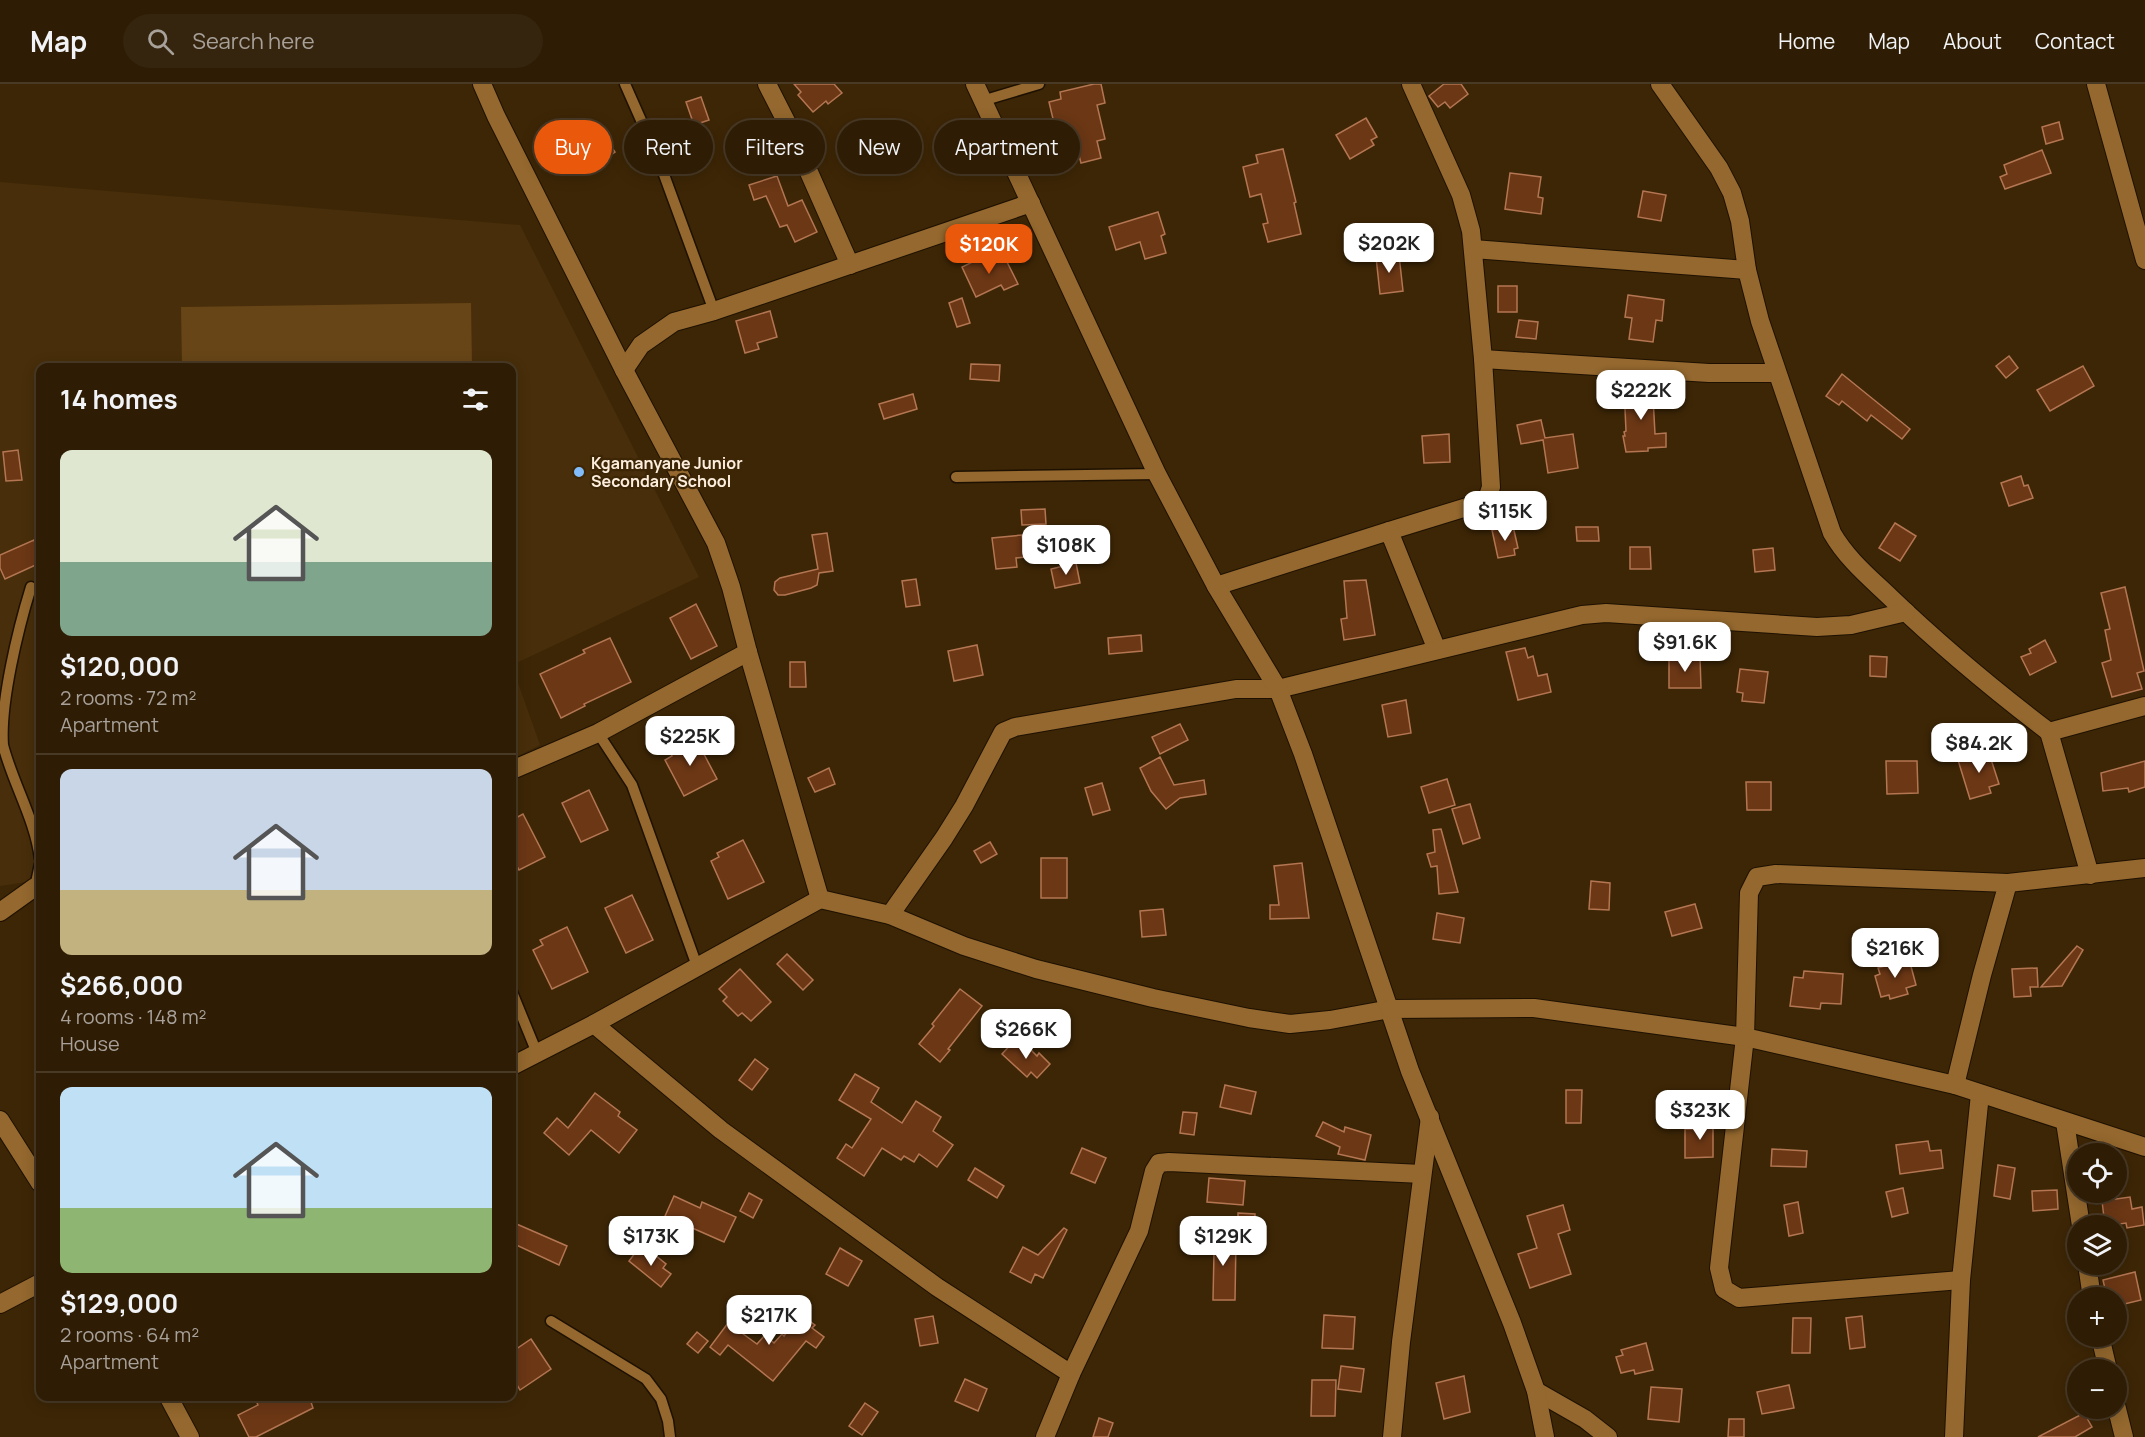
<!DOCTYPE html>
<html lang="en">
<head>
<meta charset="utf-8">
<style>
  :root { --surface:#2e1c04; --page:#36250e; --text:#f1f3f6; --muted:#a7a19a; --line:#493a26; --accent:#ea580c }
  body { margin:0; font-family:Manrope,sans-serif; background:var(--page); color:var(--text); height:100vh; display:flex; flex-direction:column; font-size:22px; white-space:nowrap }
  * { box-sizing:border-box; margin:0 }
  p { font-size:20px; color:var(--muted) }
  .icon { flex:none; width:33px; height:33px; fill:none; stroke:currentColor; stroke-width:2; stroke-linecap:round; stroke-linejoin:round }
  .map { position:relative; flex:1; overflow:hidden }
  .panel { position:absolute; left:36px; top:279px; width:480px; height:1038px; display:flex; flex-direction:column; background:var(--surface); border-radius:12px; box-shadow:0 3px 15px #0003,0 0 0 2px var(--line) }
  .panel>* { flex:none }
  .top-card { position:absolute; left:534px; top:36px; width:570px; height:54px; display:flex; gap:12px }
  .fabs { position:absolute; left:2067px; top:1059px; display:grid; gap:12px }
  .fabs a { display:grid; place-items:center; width:60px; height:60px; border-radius:50%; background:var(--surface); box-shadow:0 3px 15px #0003,0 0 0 2px var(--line); font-size:30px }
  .price { position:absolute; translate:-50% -51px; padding:0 14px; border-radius:12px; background:#fff; color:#222; font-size:20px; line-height:39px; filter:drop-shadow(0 2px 3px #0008) }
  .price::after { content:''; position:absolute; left:50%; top:36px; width:18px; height:14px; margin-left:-9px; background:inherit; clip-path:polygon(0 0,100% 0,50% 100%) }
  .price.current { background:var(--accent); color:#fff }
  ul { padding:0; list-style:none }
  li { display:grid; align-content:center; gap:12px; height:318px; padding:0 24px }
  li+li { border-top:2px solid var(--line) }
  li span { display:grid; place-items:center; height:186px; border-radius:12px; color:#555 }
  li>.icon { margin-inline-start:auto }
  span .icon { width:108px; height:108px; fill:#fffc; stroke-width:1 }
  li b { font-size:26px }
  h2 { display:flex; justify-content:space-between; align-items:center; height:72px; padding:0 24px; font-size:26px }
  .chip { padding:0 21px; border-radius:27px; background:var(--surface); box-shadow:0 3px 15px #0003,0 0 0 2px var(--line); font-size:21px; line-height:54px }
  .chip.current { background:var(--accent); color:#fff }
  header { display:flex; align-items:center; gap:36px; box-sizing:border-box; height:84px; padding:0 30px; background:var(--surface); border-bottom:2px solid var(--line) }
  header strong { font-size:28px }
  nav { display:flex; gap:33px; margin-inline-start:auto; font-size:21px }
  .search { width:420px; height:54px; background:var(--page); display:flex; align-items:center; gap:15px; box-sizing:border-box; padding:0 21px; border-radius:33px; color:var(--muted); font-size:22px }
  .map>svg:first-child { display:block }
  .built { fill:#482e0a }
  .green { fill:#674517 }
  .building { fill:#6b3715; stroke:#b47652; stroke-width:1.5 }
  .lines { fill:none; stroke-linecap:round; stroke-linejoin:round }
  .lane-casing { stroke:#1e1102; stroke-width:13 }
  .street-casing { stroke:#1e1102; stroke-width:20 }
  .secondary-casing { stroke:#1e1102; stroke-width:20 }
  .lane { stroke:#94682e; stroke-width:10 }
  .street { stroke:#94682e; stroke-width:18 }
  .secondary { stroke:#94682e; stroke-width:18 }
  .poi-dot { fill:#82bcfa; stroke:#3d2606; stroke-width:2 }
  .labels { text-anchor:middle; stroke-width:4.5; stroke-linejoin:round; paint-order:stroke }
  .poi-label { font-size:16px; font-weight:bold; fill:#fdeedd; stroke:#3d2606; text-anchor:start }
</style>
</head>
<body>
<header>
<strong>Map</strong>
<div class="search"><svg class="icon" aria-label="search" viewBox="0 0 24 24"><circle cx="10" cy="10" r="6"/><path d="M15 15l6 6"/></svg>Search here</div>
<nav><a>Home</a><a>Map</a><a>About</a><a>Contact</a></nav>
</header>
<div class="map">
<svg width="2145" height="1353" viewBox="0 0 2145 1353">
  <rect width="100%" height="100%" fill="#3d2606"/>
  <g class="built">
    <polygon points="0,98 520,141 699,493 512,581 512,284 40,284 40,796 0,802"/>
    <polygon points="512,582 540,661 512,675"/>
  </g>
  <polygon class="green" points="471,219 472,283 182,283 181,223"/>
  <g class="building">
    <polygon points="794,0 834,0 842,9 828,20 826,17 813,28 798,11 801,8"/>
    <polygon points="1094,0 1101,0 1105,19 1097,21 1105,55 1097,57 1101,74 1081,79 1076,60 1061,64 1059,58 1053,59 1049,41 1054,39 1049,18 1061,15 1060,8"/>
    <polygon points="1444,0 1461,0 1468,10 1450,24 1445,18 1438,23 1429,12"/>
    <polygon points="701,13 709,36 694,41 686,18"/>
    <polygon points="1366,34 1377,53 1371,56 1374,61 1350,75 1336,51"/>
    <polygon points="2059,38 2063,55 2046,60 2042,43"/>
    <polygon points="598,43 615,68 597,81 580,55"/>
    <polygon points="1283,65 1296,118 1294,119 1301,150 1268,158 1263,140 1268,139 1261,110 1250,113 1243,83 1258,79 1256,71"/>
    <polygon points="2042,66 2051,89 2005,105 2000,93 2007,90 2004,81"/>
    <polygon points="1510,89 1541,93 1538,113 1543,114 1541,130 1505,125"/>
    <polygon points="777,92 788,122 802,116 817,148 795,158 787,141 780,143 766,112 754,116 749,101"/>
    <polygon points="1643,107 1666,111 1661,137 1638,133"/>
    <polygon points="1158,128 1165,150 1161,152 1166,169 1145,175 1140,158 1116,166 1109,143"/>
    <polygon points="991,169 991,181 1005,174 1018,200 1004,206 1001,201 976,213 962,183"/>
    <polygon points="1399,171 1403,207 1380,210 1376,173"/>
    <rect x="1498" y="202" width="19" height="26"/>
    <polygon points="1628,211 1664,216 1662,237 1656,236 1653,258 1629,255 1632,234 1625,233"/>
    <polygon points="962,214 970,239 957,243 949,219"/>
    <polygon points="770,227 777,253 757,259 759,265 745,269 736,237"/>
    <polygon points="1519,236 1538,238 1536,255 1516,253"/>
    <polygon points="2009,272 2018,284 2006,294 1996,282"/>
    <polygon points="971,280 1000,281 999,297 970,295"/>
    <polygon points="2083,282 2094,302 2050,327 2037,306"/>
    <polygon points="1842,290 1910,345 1902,355 1871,331 1867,337 1842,317 1839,321 1826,312"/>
    <polygon points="1649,302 1650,313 1653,313 1655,350 1666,349 1666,363 1648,364 1648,367 1626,368 1623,352 1625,352 1624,348 1626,347 1624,303"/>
    <polygon points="913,310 917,325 884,335 879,320"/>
    <polygon points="1541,336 1545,354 1573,350 1578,384 1548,389 1543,356 1521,360 1517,341"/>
    <polygon points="1449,350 1450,378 1424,379 1422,352"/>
    <polygon points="18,366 22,396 6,397 3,368"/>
    <polygon points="2021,392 2024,402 2028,401 2033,414 2009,422 2001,399"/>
    <polygon points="1045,425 1046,440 1022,441 1021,426"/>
    <polygon points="1895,439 1916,452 1900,477 1879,464"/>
    <polygon points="1513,442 1518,464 1514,465 1515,471 1498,474 1492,446"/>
    <polygon points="1576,443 1598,443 1599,457 1577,457"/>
    <polygon points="827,449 833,487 819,489 817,501 811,504 785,511 778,511 774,506 775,498 780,494 818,485 812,451"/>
    <polygon points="1022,451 1025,473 1016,474 1017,483 996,485 992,454"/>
    <polygon points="34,456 40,471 40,479 5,495 0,484 0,471"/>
    <polygon points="1630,463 1650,463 1651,485 1630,485"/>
    <polygon points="1773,464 1775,486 1755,488 1753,466"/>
    <polygon points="1076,479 1080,499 1055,504 1051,485"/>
    <polygon points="916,495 920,521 906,523 902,497"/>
    <polygon points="1366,496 1375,551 1344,556 1341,535 1347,534 1344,497"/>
    <polygon points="2125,503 2144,587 2137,589 2142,605 2112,613 2102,579 2111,576 2105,546 2110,545 2101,509"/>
    <polygon points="696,520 717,562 691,575 670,534"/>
    <polygon points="1141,551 1142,567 1109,570 1108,554"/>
    <polygon points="610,554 631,598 584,620 585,622 561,634 540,590 585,569 583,566"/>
    <polygon points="2045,556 2056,578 2030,591 2021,573 2031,569 2029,565"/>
    <polygon points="977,561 983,591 954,597 948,567"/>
    <polygon points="1525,564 1528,574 1533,572 1538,592 1547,590 1551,608 1518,616 1506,568"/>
    <polygon points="1870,572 1887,573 1886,593 1870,592"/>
    <polygon points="1700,573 1701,604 1669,604 1669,574"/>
    <polygon points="790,578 805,578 806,603 790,603"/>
    <polygon points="1740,585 1768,588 1764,619 1742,617 1743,609 1737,608"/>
    <polygon points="1406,616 1411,649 1388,653 1382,621"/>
    <polygon points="1180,640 1188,656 1160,670 1152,653"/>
    <polygon points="695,653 717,695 684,712 665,676 672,672 670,667"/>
    <polygon points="1988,666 1999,700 1989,703 1991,709 1970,715 1958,676"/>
    <polygon points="1160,673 1174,701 1204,696 1206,710 1180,714 1166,725 1151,707 1140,684"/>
    <polygon points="1886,677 1917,677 1918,709 1887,710"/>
    <polygon points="2145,677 2145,703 2129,708 2128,704 2103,707 2101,689"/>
    <polygon points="829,684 835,700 815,708 808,694"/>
    <polygon points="1447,695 1455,721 1429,729 1421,703"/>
    <polygon points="1746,698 1771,698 1771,726 1747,726"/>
    <polygon points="1102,699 1110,726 1093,731 1085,704"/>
    <polygon points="589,706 608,746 581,758 562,719"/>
    <polygon points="1470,720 1480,754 1463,760 1452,725"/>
    <polygon points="523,730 545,773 519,786 518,784 512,787 512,736"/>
    <polygon points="1441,745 1450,778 1458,808 1439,810 1437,782 1431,783 1427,770 1435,768 1433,746"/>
    <polygon points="743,756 764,798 728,815 711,777 719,773 717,769"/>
    <polygon points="990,758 997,770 981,779 974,767"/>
    <rect x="1041" y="774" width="26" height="40"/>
    <polygon points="1302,779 1309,834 1270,835 1270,821 1279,821 1274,782"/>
    <polygon points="1591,797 1610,799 1609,826 1589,825"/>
    <polygon points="632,811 653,856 626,869 605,824"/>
    <polygon points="1695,820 1702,844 1672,852 1665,828"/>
    <polygon points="1163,825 1166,851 1142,853 1140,827"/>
    <polygon points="1437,829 1464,834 1460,859 1433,855"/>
    <polygon points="567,843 588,888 552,905 533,866 543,861 540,856"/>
    <polygon points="2077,862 2083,866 2062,902 2041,903"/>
    <polygon points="787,870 813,896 803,906 777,880"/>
    <polygon points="1909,875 1916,901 1906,904 1908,910 1890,915 1889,911 1881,913 1875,892 1880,890 1878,884"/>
    <polygon points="2037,884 2038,903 2030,903 2031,912 2014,913 2012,885"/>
    <polygon points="740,885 771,918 751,937 742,929 738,932 723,917 727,913 719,905"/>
    <polygon points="1804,887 1843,890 1841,920 1821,919 1820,925 1790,922 1794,893 1803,894"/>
    <polygon points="960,905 982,922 948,965 950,966 940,978 919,960 934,942 932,940"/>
    <polygon points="1015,956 1024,964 1026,961 1037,972 1039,969 1050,980 1037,994 1031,988 1027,993 1002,970"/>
    <polygon points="755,975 768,985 752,1006 739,996"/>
    <polygon points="855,990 879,1004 871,1018 902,1039 916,1017 941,1033 933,1047 953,1061 937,1083 919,1070 914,1078 904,1072 901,1076 882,1064 864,1092 837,1074 846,1060 852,1064 871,1035 839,1016"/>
    <polygon points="1225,1001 1256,1008 1251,1030 1220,1023"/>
    <polygon points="1566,1006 1582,1006 1581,1039 1566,1039"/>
    <polygon points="595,1009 620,1028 618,1032 637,1046 619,1069 591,1046 569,1071 544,1049 557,1034 568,1044"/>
    <polygon points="1183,1028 1197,1029 1194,1051 1180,1049"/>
    <polygon points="1323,1038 1344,1048 1345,1043 1371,1051 1365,1076 1338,1070 1340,1063 1316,1052"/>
    <polygon points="1713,1038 1713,1073 1685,1074 1685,1045 1697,1045 1696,1039"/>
    <polygon points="1928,1057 1930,1067 1941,1066 1943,1084 1900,1090 1896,1061"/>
    <polygon points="1082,1064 1106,1074 1095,1099 1071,1089"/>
    <polygon points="1772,1065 1807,1067 1806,1083 1771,1082"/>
    <polygon points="1998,1081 2015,1084 2010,1115 1994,1112"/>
    <polygon points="975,1084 1004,1102 997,1114 968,1096"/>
    <polygon points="1209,1094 1245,1097 1243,1121 1207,1118"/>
    <polygon points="1903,1104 1908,1129 1892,1133 1886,1108"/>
    <polygon points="2057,1106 2058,1125 2033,1127 2032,1107"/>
    <polygon points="749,1109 762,1116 753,1134 740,1127"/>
    <polygon points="674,1112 700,1124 702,1118 736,1133 724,1158 665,1132"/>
    <polygon points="2130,1113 2132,1125 2142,1123 2144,1141 2127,1144 2126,1139 2105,1142 2102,1117"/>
    <polygon points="1798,1118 1803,1149 1789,1152 1784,1121"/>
    <polygon points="1563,1121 1570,1146 1558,1150 1571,1190 1530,1204 1518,1170 1537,1164 1527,1132"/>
    <polygon points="1238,1129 1255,1130 1254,1151 1238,1151"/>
    <polygon points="512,1138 567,1162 559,1181 512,1159"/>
    <polygon points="1064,1144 1067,1146 1043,1194 1035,1190 1031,1199 1010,1188 1023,1163 1038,1171"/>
    <polygon points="1206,1154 1236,1155 1235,1216 1213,1216 1214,1168 1206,1168"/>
    <polygon points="840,1164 862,1177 848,1202 826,1190"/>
    <polygon points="638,1165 646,1172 650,1167 666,1180 663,1184 671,1190 661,1203 629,1177"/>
    <polygon points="2135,1188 2141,1216 2116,1222 2116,1214 2107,1214 2103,1196"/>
    <polygon points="800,1230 815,1241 812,1244 824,1253 816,1264 806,1257 773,1297 728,1261 720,1271 710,1263 728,1239 757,1260 765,1251 774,1259 782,1250 784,1252"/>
    <polygon points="1324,1231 1355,1233 1353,1265 1322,1264"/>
    <polygon points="933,1232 938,1259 920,1262 915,1235"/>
    <polygon points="1862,1232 1865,1263 1850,1265 1846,1234"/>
    <polygon points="1793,1234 1811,1234 1810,1269 1792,1269"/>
    <polygon points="697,1248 708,1257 698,1269 687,1260"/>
    <polygon points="531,1255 551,1285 520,1306 512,1292 512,1268"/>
    <polygon points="1646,1259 1653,1286 1635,1290 1634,1286 1621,1289 1616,1273 1623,1271 1621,1266"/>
    <polygon points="1341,1282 1364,1285 1361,1308 1338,1305"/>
    <polygon points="1464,1292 1470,1328 1444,1335 1436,1299"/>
    <polygon points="965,1295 987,1305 978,1327 955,1317"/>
    <polygon points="1312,1296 1336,1296 1335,1332 1311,1332"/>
    <polygon points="1789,1301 1794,1324 1762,1330 1757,1308"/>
    <polygon points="1651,1303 1682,1305 1679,1338 1648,1335"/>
    <polygon points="254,1312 309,1312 313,1324 256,1353 249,1353 238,1331 258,1321"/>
    <polygon points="865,1319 878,1328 862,1351 849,1342"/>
    <polygon points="2084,1329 2092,1343 2075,1353 2038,1353"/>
    <polygon points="1099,1334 1113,1339 1108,1353 1093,1353"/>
    <polygon points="1729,1335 1744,1335 1744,1353 1728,1353"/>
  </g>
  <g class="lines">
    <g class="lane-casing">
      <g id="lane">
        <polyline points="625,0 659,77 714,227"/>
        <polyline points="982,17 1039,0"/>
        <polyline points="956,393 1157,390"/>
        <path d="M31,503c-13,42 -31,116 -28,158 10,39 32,74 37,114"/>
        <polyline points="598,649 632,701 697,882"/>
        <polyline points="35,803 40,780"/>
        <polyline points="512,908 537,969"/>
        <polyline points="551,1237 646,1295 661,1315 668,1337 670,1353"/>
      </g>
    </g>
    <g class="street-casing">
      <g id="street">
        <polyline points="482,0 496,32 624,286 716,459 731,503 748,568 820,815"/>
        <polyline points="767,0 789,43 850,181"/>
        <path d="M1660,0l59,84 13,25 8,28 7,49 13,51 72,212c15,26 37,44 59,65 50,48 103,92 158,134l96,-26"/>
        <polyline points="2096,0 2145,176"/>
        <polyline points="1473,165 1747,186"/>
        <polyline points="1483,275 1709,289 1777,289"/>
        <polyline points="624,286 641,261 674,238 714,227 1031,119"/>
        <polyline points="1389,447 1480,419 1488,412 1491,403 1483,275 1471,147 1461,111 1411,0"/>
        <polyline points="1216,502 1389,447 1437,566"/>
        <polyline points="2049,648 2090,791"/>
        <polyline points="512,686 598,649 748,568"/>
        <polyline points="0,828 35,803 40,803"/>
        <polyline points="890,831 944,754 964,722 1003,648 1015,643 1236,605 1278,605 1582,531 1606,529 1817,543 1851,541 1906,528"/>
        <polyline points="594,940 721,1046 937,1203 1071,1290"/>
        <polyline points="512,982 594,940 820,815 890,831 964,862 1036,885 1153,914 1249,934 1290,940 1330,936 1390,925"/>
        <polyline points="1955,1001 1982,891 2008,799"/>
        <polyline points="2065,1038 2081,1142"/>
        <polyline points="2087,1180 2092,1214"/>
        <polyline points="1961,1196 1739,1214 1724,1205 1719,1184 1745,953 1749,809 1757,793 1776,790 2008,799 2145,784"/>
        <polyline points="0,1220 40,1199"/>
        <polyline points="2100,1252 2108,1286"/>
        <polyline points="1536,1307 1585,1335 1608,1353"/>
        <polyline points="2116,1321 2124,1353"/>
        <polyline points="1045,1353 1071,1290 1139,1147 1154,1087 1159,1079 1169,1078 1422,1090"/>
        <polyline points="1392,1353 1401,1258 1430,1033"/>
        <polyline points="1954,1353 1961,1196 1980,1010"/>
      </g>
    </g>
    <g class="secondary-casing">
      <g id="secondary">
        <polyline points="975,0 1157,390 1216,502 1278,605 1303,670 1410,987 1512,1239 1536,1307 1545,1353"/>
        <polyline points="1390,925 1534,924 1745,953 1955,1001 2145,1063"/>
        <polyline points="0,1036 40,1099"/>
        <polyline points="168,1312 190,1353"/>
      </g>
    </g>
    <use href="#lane" class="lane"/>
    <use href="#street" class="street"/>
    <use href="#secondary" class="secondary"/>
  </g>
  <circle class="poi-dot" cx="579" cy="388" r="6"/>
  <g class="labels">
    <g class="poi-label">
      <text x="591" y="385">Kgamanyane Junior<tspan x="591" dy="18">Secondary School</tspan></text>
    </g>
  </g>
</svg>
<div class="fabs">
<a><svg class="icon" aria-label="locate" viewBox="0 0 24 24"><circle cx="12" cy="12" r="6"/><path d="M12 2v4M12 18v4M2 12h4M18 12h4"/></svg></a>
<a><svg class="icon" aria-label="layers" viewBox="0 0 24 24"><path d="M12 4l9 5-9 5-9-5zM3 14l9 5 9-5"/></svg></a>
<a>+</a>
<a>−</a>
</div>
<b class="price" style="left:1389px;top:190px">$202K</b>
<b class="price current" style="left:989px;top:191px">$120K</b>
<b class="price" style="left:1641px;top:337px">$222K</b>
<b class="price" style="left:1505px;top:458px">$115K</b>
<b class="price" style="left:1066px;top:492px">$108K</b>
<b class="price" style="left:1685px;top:589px">$91.6K</b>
<b class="price" style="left:690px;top:683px">$225K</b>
<b class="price" style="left:1979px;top:690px">$84.2K</b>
<b class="price" style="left:1895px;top:895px">$216K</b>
<b class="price" style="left:1026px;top:976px">$266K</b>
<b class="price" style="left:1700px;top:1057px">$323K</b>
<b class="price" style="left:651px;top:1183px">$173K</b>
<b class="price" style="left:1223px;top:1183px">$129K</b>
<b class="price" style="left:769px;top:1262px">$217K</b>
<div class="top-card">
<a class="chip current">Buy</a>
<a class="chip">Rent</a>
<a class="chip">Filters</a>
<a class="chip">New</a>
<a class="chip">Apartment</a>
</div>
<section class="panel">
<h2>14 homes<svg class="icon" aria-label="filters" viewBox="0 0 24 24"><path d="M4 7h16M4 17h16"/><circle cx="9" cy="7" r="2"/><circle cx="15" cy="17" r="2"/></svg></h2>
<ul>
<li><span style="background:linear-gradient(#dfe7d0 60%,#7fa58c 0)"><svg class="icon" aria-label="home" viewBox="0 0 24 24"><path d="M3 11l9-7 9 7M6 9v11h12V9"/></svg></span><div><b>$120,000</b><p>2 rooms · 72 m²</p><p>Apartment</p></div></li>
<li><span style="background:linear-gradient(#c9d6e8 65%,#c2b280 0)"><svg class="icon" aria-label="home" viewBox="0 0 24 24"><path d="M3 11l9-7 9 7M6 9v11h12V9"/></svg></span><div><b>$266,000</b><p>4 rooms · 148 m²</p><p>House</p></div></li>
<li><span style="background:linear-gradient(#bfe0f5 65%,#8fb573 0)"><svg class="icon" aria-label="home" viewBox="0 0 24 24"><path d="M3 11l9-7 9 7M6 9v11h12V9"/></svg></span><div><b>$129,000</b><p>2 rooms · 64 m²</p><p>Apartment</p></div></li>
</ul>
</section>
</div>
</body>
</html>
